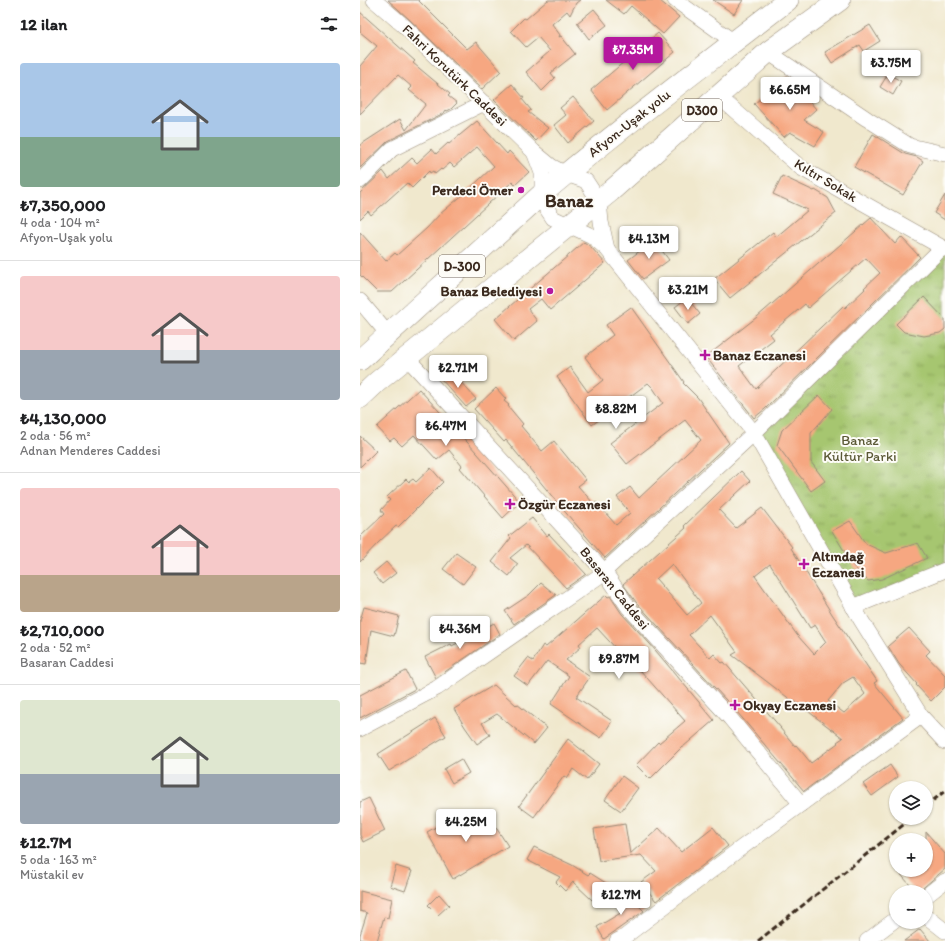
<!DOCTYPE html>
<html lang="tr">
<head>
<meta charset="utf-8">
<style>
  :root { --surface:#fff; --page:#f6f6f6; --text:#202124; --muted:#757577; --line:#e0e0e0; --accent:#b5179e }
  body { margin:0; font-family:Itim,sans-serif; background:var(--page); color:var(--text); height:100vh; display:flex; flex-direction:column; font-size:15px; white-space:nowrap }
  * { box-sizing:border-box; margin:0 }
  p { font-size:13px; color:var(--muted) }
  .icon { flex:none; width:22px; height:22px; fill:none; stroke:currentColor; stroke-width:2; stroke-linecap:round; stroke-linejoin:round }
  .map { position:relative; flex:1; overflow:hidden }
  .side { display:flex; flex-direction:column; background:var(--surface); width:360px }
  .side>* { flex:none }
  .controls { position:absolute; left:529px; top:781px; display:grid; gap:8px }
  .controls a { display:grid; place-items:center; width:44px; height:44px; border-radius:50%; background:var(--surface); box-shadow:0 1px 3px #0004; font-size:20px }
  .price { position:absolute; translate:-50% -34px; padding:0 9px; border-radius:4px; background:#fff; color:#222; font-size:13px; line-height:26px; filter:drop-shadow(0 1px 2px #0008) }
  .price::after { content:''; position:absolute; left:50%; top:24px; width:12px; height:9px; margin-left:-6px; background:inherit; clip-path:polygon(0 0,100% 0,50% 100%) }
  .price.on { background:var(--accent); color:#fff }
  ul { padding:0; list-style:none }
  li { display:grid; align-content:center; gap:8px; height:212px; padding:0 20px }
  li+li { border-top:1px solid var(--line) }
  li span { display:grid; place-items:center; height:124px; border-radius:4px; color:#555 }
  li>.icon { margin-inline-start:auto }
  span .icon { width:72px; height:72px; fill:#fffc; stroke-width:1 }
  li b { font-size:17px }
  h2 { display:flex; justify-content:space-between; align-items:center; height:48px; padding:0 20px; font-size:17px }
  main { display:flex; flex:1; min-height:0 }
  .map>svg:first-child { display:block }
  .park { fill:url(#park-tufts); stroke:#707846 }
  .building { fill:#f6a781; fill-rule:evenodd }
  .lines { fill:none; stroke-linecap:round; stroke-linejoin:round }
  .minor-casing { stroke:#968976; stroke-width:16 }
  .highway-casing { stroke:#968976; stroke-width:22 }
  .minor { stroke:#fff; stroke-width:15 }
  .highway { stroke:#fff; stroke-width:21 }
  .rail { stroke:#3b2a1e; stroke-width:3; stroke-dasharray:6 3; stroke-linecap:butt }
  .poi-dot { fill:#b5179e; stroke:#fdfcf7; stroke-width:1.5 }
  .labels { text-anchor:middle; stroke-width:4; stroke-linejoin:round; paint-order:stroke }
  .shield { fill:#fdfcf7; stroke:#75695f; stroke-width:1 }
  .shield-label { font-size:13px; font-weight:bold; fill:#3b2a1e }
  .street-label { font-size:14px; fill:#3b2a1e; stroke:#fdfcf7 }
  .poi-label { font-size:14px; font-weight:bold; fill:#3b2a1e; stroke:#fdfcf7; text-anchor:start }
  .park-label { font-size:14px; fill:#5b5936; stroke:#fdfcf7 }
  .district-label { font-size:18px; font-weight:bold; fill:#3b2a1e; stroke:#fdfcf7 }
</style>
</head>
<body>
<main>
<section class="side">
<h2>12 ilan<svg class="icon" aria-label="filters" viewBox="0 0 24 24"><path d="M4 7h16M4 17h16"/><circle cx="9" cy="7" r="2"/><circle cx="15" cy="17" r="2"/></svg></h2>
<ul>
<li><span style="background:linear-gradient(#a9c7e8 60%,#7fa58c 0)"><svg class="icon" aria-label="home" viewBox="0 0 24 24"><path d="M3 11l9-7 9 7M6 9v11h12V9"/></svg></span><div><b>₺7,350,000</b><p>4 oda · 104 m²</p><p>Afyon-Uşak yolu</p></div></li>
<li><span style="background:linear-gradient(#f6c9c9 60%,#9aa5b1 0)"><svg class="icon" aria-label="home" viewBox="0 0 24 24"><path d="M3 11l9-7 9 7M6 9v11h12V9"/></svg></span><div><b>₺4,130,000</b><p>2 oda · 56 m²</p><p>Adnan Menderes Caddesi</p></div></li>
<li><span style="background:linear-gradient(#f6c9c9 70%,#b9a48a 0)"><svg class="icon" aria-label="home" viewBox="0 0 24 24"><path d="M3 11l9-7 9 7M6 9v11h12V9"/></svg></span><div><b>₺2,710,000</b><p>2 oda · 52 m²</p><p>Basaran Caddesi</p></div></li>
<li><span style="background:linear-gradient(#dfe7d0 60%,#9aa5b1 0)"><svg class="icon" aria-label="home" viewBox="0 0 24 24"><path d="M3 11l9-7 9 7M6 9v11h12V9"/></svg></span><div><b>₺12.7M</b><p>5 oda · 163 m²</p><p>Müstakil ev</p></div></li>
</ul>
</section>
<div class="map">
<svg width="585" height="941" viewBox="0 0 585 941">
  <defs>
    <pattern id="park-tufts" width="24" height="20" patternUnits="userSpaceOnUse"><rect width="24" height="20" fill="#a6c66f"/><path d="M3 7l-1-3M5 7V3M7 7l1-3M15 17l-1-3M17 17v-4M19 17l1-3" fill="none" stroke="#88a15b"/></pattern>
  </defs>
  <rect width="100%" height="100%" fill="#fdfcf7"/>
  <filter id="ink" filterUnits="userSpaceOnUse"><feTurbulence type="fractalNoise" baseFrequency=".025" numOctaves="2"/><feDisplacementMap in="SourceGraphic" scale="8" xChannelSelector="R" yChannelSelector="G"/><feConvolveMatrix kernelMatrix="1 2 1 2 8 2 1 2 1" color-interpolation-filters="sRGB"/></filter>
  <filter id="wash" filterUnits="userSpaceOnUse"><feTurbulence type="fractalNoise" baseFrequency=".012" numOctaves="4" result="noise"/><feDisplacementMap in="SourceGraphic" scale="16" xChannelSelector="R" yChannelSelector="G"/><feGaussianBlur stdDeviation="0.9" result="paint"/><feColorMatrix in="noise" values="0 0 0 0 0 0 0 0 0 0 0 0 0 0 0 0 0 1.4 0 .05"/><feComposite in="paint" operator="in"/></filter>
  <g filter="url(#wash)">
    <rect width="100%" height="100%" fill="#f0e8cd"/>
    <polygon class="park" points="585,249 585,570 493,607 394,433"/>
    <g id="blocks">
      <g class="building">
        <polygon points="28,0 58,0 107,49 116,42 141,71 122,89 50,20"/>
        <polygon points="188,0 220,0 216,3 210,15 207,11 192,24 200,35 199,37 201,36 215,54 191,73 195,78 182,91 166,72 190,51 178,37 166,47 151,31 164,18 166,19"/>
        <polygon points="246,0 299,0 319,17 303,34 271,6 264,14"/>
        <polygon points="353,0 383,0 374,14"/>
        <polygon points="234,9 247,25 229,39 217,23"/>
        <polygon points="0,12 55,61 53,63 90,94 88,96 97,103 91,109 87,111 86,110 84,113 28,141 0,168 0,145 40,119 46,130 66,104 49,90 52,87 38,75 0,114 0,66 17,46 0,32"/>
        <polygon points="510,25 520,41 504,51 500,45 472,63 465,52"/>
        <polygon points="298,33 315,52 247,110 231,90"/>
        <polygon points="528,74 541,81 533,95 520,87"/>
        <polygon points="427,76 456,109 444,120 464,132 455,146 430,132 424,137 394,104"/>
        <polygon points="152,84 164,98 162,99 171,110 168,112 188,128 176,141 134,100"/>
        <polygon points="213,97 234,121 208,143 194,125 206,115 200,108"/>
        <polygon points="117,121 147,154 149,151 169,172 155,185 152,182 32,292 17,292 0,275 0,232 26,261 35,253 37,255 67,228 80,214 105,193 134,166 117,147 94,167 90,163 82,170 81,169 75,174 73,171 70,173 69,171 52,188 47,183 11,215 8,211 0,219 0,193 23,171 29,179 52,158 57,163 72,149 76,154 88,143 89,144"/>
        <polygon points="513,134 545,154 557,157 563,161 543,195 494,167"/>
        <polygon points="422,176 454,191 455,190 468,198 476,213 370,298 354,279 413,232 416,237 448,210 413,194"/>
        <polygon points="585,195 585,220 574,213"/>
        <path d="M511,218l24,26 6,-7 19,20 -155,152 -11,9 -48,-61 51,-40zM506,258l14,15 -16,15 1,1 -20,19 -2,-2 -87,83 -17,-23 35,-27 -4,-5 35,-30 3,4z"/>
        <polygon points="294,240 309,260 283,279 268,260"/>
        <polygon points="224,242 231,247 245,263 190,310 181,299 168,309 177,321 154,341 135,319"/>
        <polygon points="564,297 585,319 585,329 580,333 564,336 544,332 536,324"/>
        <polygon points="327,298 340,314 328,324 315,307"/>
        <polygon points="271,307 324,382 323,383 338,398 369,443 245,558 200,506 146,440 144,442 114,409 136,388 146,399 144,401 149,405 148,406 163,424 161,426 182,451 194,441 226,480 218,486 234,504 236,502 256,525 270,513 257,497 270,487 279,498 341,440 325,420 267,464 250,443 303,403 293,388 288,383 232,425 197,377 210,367 228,392 243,380 225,357 253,335 246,325"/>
        <polygon points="90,370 116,399 106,407 81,379"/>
        <polygon points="59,389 117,453 160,502 143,518 100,468 102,466 89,450 77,460 54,435 42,446 34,438 30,441 17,427"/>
        <polygon points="459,395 472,409 451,433 451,462 465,481 451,491 417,445 422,430"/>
        <polygon points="0,436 16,451 0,467"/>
        <polygon points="71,468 83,482 38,527 36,526 18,543 0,562 0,537 24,514 21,510 30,500 27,497 46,479 49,482 53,479 56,482"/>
        <path d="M381,471l9,10 -31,29 17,18 26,-20 30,39 -1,1 41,66 45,67 -3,2 29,35 -99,73 -67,-79 -101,-110 -13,-18 63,-56 -2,-2zM312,564l29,39 -14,12 -31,-36zM410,564l40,64 5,-3 11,17 -12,12 -17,-19 -42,-59zM350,615l27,37 -5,3 59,45 1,-1 51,39 -6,4 1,1 -27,20 -15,-18 -1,1 -15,-18h1l-57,-66 -2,1 -8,-9 -4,4 -21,-23zM493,677l12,17 -21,19 -16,-12 15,-18z"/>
        <polygon points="172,518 187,536 189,534 226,574 206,588 166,545 150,558 158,564 149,576 132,562 151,538 149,536"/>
        <polygon points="490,521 506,544 526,553 558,543 567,558 522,579 508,581 494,567 472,531"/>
        <polygon points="96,553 116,567 103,584 83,569"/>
        <polygon points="26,562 36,573 22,584 13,573"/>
        <polygon points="181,583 196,595 154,624 145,611 169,595"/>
        <polygon points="246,595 248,597 250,596 262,614 290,644 354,720 323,747 322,747 290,779 276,765 298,742 299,743 325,721 280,670 279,671 263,653 261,654 237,628 219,644 221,647 206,660 230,677 216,697 252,721 241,738 191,704 209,676 187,661 168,686 154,676 168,658 173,661 183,645 186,647"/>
        <polygon points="4,607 39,616 34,636 11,630 6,664 0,663 0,621"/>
        <polygon points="134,623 140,634 76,678 65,657 91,644 92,646"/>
        <polygon points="549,628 570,651 566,655 585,675 585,687 571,701 556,685 557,684 539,664 528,646"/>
        <polygon points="46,671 55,689 0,718 0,695"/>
        <polygon points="134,685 156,705 157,704 187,728 174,744 137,714 122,723 130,735 117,744 105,727 94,709"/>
        <polygon points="75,718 86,736 29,771 18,754"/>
        <polygon points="208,739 239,764 227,780 213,769 207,778 204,776 174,817 159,806"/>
        <polygon points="101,759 109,773 92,783 84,769"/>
        <polygon points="530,765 538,777 512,796 503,784"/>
        <polygon points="262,776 278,788 261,811 245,800"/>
        <polygon points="9,798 25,831 3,842 0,835 0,802"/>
        <polygon points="101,813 137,829 148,846 93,879 67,832"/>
        <polygon points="265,824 270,854 299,828 321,852 353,827 368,846 296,901 281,882 296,871 281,855 239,861 234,829"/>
        <polygon points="566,832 585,854 585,869 558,892 556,892 537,870 566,870"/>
        <polygon points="174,847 212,865 228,875 230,873 249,885 232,900 213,882 205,891 196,882 200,877 167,860"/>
        <polygon points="36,866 52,871 45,891 30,886"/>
        <polygon points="0,891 32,899 28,918 24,917 17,941 6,941 0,939 0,935 7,913 0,911"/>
        <polygon points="266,893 284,911 244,939 237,927 264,911 257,899"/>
        <polygon points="79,894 89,905 78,915 68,905"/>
        <polygon points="560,929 570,941 544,941"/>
      </g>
    </g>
  </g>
  <g filter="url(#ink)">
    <use href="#blocks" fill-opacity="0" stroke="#968976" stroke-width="1"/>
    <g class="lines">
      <g class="minor-casing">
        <g id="minor">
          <polyline points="14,0 44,26 174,152 191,166 206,174 226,181 239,201 241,222 247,249"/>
          <polyline points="315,0 374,42"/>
          <polyline points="408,52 507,119 550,146 585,154"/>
          <polyline points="358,96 441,168 585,249"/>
          <polyline points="174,152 182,173 182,194 185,206 193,218 232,236 247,249 394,433 501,620 561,716 585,742"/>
          <polyline points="0,181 32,149 124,103"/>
          <polyline points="0,301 28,334"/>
          <polyline points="47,358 244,571 269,608 370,718 441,804"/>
          <polyline points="493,607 585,570"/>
          <polyline points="0,729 77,688 238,577 394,433 582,248"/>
          <polyline points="566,896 585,881"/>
          <polyline points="566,916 585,931"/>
          <polyline points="257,941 263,938 377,851 561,716"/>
          <polyline points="507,941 536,919"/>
        </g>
      </g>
      <g class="highway-casing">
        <g id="highway">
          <path d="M0,360l182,-166c80,-68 164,-130 246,-194"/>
          <polyline points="0,398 17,382 251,191 408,52 480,0"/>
        </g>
      </g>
      <use href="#minor" class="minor"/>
      <use href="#highway" class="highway"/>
      <g class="rail">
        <polyline points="566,806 585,791"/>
        <polyline points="398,941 552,818"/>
      </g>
    </g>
  </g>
  <g class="poi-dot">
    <circle cx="161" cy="190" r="4"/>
    <circle cx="190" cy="291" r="4"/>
    <path d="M343 349h4v4h4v4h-4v4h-4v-4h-4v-4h4z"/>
    <path d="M148 498h4v4h4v4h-4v4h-4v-4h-4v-4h4z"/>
    <path d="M442 558h4v4h4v4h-4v4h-4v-4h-4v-4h4z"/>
    <path d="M373 699h4v4h4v4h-4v4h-4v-4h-4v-4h4z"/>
  </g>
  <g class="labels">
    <g class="shield">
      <rect x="322" y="99" width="40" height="22" rx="3"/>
      <rect x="79" y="255" width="46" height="22" rx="3"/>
    </g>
    <g class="shield-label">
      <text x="342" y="115">D300</text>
      <text x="102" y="271">D-300</text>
    </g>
    <g class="street-label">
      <text transform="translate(95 75) rotate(44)" y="5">Fahri Korutürk Caddesi</text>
      <text transform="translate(269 123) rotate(-38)" y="5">Afyon-Uşak yolu</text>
      <text transform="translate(466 180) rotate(31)" y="5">Kıltır Sokak</text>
      <text transform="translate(255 588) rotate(51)" y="5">Basaran Caddesi</text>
    </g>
    <g class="poi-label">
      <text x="153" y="195" text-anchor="end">Perdeci Ömer</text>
      <text x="182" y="296" text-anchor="end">Banaz Belediyesi</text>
      <text x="353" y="360">Banaz Eczanesi</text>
      <text x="158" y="509">Özgür Eczanesi</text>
      <text x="452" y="561">Altındağ<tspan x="452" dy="16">Eczanesi</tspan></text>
      <text x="383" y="710">Okyay Eczanesi</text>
    </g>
    <g class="park-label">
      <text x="500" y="445">Banaz<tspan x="500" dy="16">Kültür Parki</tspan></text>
    </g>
    <g class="district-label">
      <text x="209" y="207">Banaz</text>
    </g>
  </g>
</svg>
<div class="controls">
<a><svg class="icon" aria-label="layers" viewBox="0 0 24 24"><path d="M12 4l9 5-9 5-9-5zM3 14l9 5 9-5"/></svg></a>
<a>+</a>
<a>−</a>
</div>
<b class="price on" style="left:273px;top:71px">₺7.35M</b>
<b class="price" style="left:531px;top:84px">₺3.75M</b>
<b class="price" style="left:430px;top:111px">₺6.65M</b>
<b class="price" style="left:289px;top:260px">₺4.13M</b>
<b class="price" style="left:328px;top:311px">₺3.21M</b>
<b class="price" style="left:98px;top:389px">₺2.71M</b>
<b class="price" style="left:256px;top:430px">₺8.82M</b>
<b class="price" style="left:86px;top:447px">₺6.47M</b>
<b class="price" style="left:100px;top:650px">₺4.36M</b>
<b class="price" style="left:259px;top:680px">₺9.87M</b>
<b class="price" style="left:106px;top:843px">₺4.25M</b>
<b class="price" style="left:261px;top:916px">₺12.7M</b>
</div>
</main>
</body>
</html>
